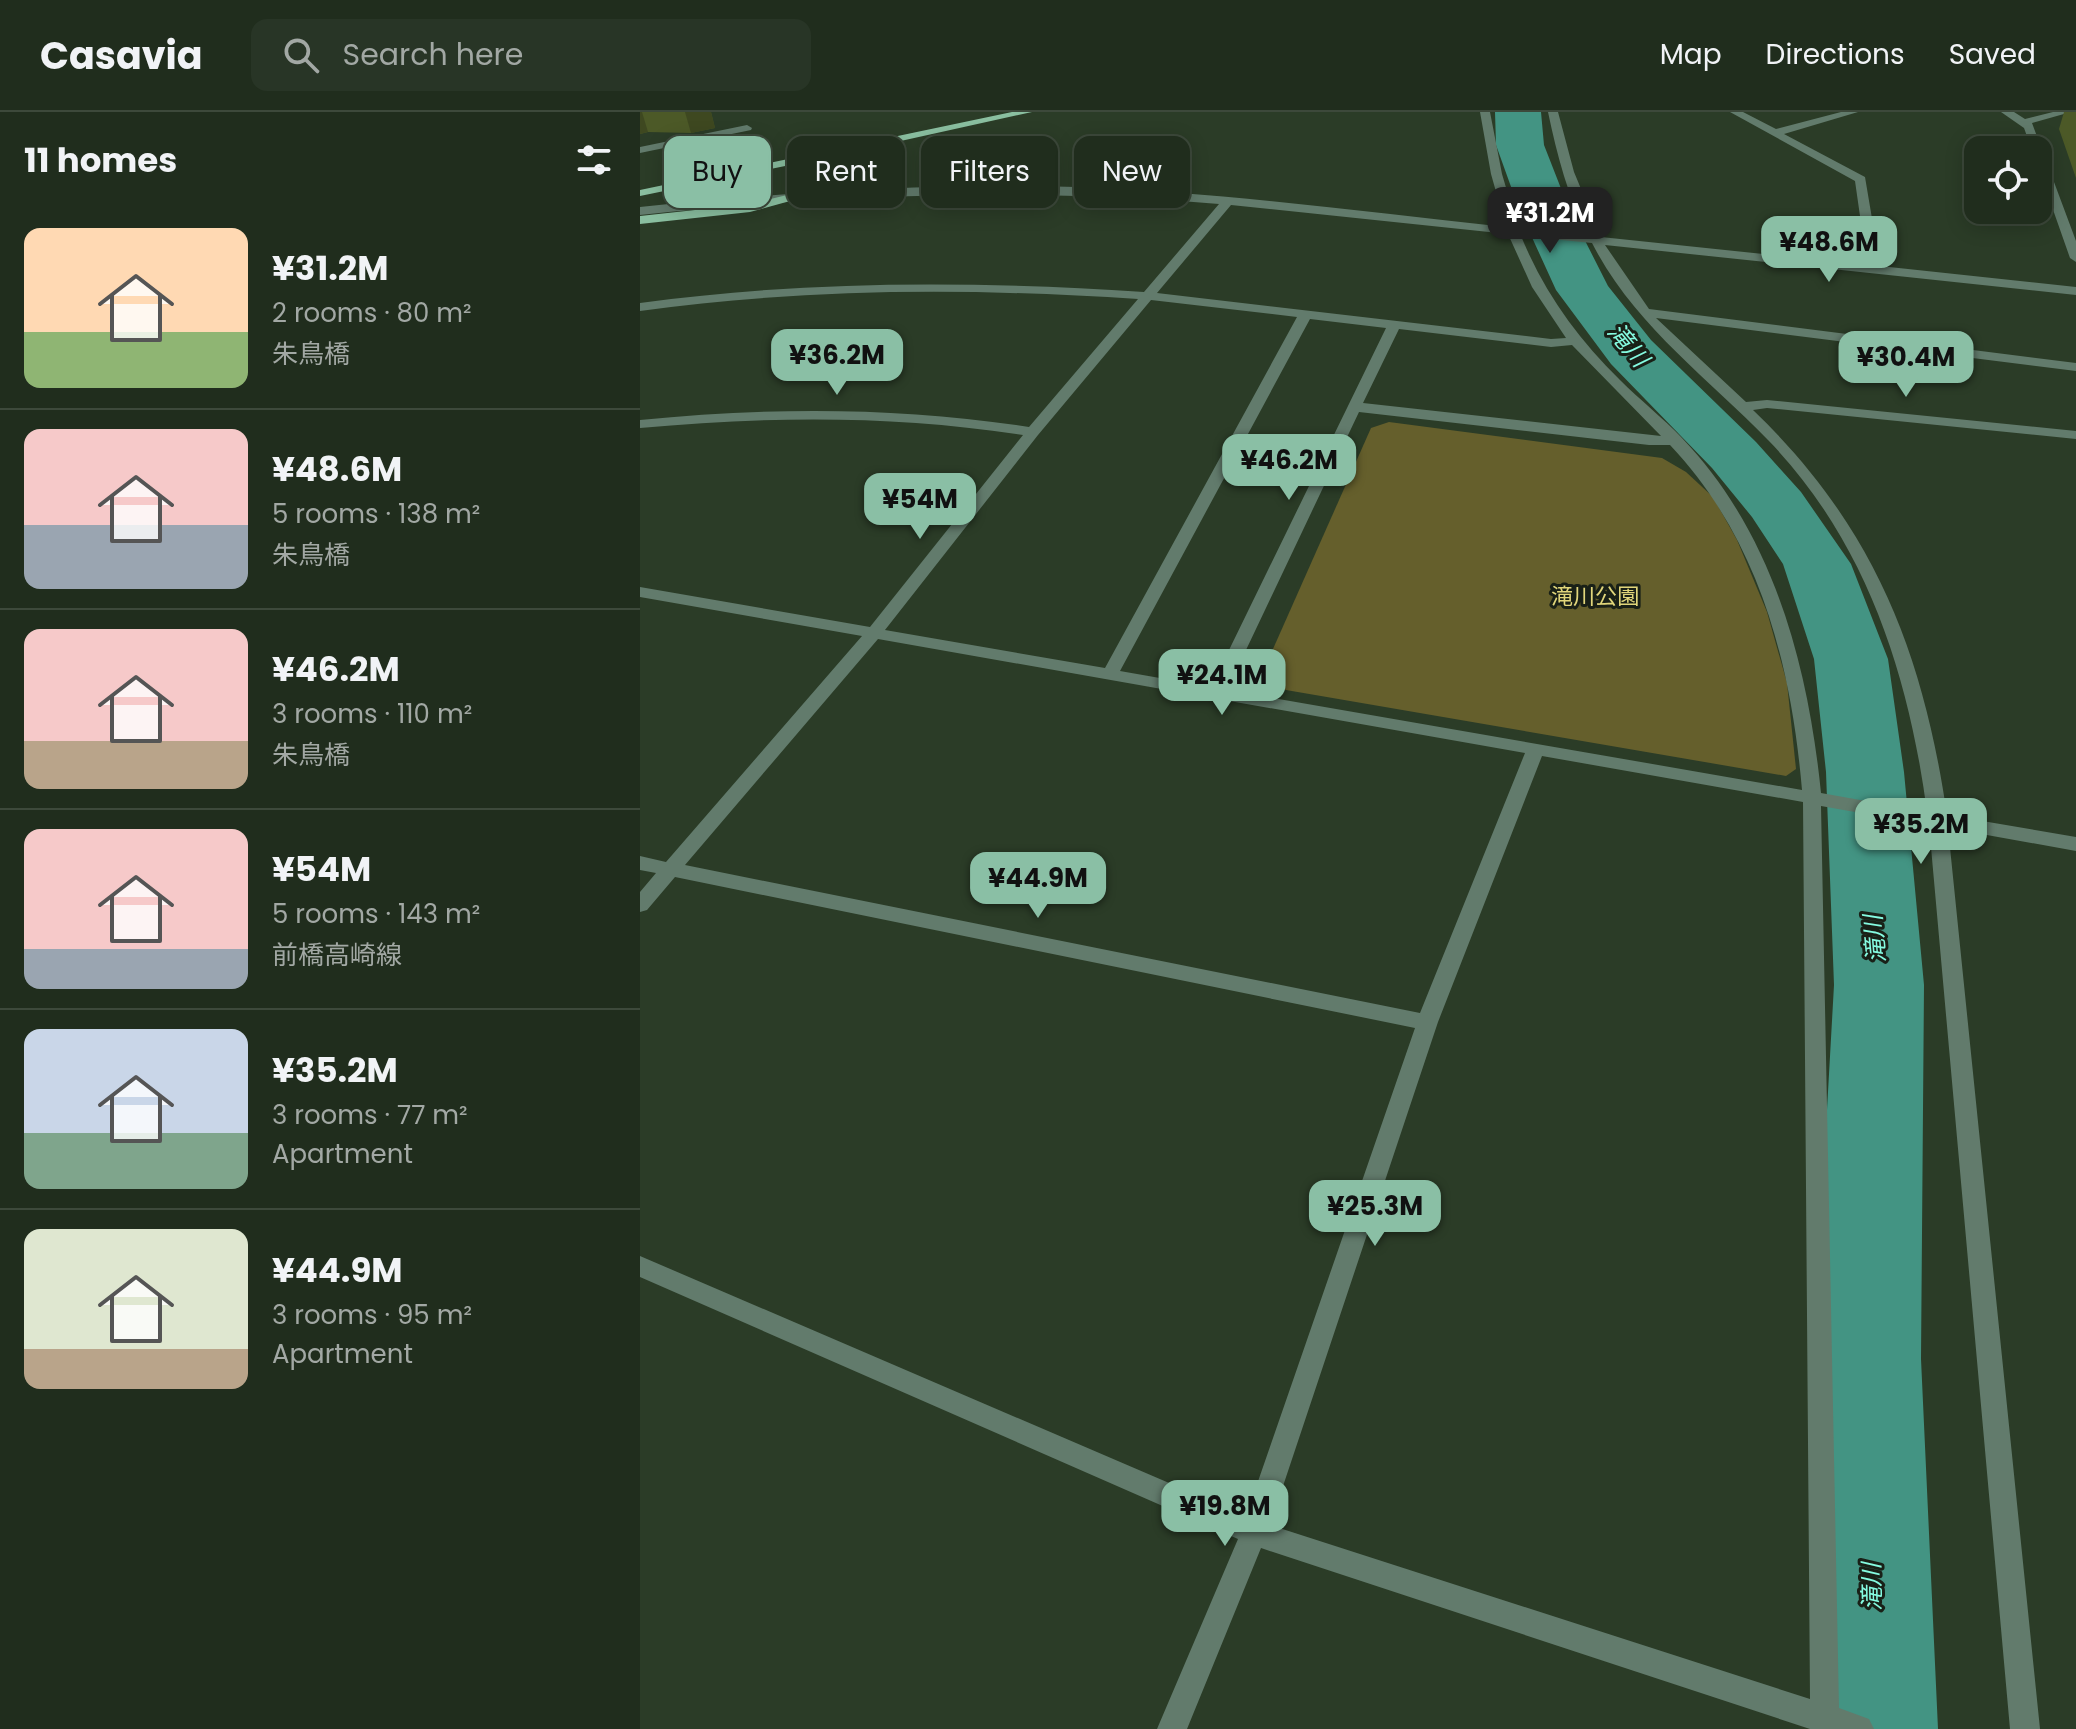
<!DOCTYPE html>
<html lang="en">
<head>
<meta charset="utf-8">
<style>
  :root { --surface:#202d1d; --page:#283526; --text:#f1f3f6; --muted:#a2a8a4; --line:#3d493b; --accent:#8abfa5 }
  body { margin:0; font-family:Poppins,"Noto Sans JP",sans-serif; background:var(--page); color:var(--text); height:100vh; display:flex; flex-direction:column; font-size:30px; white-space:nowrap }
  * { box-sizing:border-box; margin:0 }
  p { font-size:26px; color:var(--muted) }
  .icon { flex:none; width:44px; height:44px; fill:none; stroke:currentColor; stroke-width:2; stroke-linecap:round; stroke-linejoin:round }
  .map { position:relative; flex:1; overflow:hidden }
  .sheet { display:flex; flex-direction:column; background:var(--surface); width:640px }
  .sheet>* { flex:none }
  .top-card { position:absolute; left:24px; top:24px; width:760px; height:72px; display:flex; gap:16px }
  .fabs { position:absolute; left:1324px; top:24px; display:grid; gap:16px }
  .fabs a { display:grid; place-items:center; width:88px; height:88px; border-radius:16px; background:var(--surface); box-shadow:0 4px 20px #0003,0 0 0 2px var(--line); font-size:40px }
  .price { position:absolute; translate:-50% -68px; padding:0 18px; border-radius:16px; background:var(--accent); color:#111; font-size:26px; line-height:52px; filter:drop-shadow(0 2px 4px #0008) }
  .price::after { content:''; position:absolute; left:50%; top:48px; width:24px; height:18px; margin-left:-12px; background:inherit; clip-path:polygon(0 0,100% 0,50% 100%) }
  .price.on { background:#222; color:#fff }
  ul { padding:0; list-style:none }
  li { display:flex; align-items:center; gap:24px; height:200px; padding:0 24px }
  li+li { border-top:2px solid var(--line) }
  li span { display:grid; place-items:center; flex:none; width:224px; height:160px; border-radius:16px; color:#555 }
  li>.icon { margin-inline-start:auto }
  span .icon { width:96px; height:96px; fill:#fffc; stroke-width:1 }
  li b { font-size:34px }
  h2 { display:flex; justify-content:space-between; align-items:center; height:96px; padding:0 24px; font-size:34px }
  .pill { padding:0 28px; border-radius:16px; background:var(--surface); box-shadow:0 4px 20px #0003,0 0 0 2px var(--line); font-size:28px; line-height:72px }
  .pill.on { background:var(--accent); color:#111 }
  header { display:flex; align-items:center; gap:48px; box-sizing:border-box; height:112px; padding:0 40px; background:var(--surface); border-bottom:2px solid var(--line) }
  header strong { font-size:38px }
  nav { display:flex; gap:44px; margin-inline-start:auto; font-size:28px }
  .search { width:560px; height:72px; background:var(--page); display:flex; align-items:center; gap:20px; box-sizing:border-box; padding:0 28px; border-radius:16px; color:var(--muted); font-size:30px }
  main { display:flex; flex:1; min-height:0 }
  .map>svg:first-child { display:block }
  .green { fill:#655f2c }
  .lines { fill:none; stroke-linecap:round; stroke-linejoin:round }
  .river { fill:#439483; fill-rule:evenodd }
  .minor { fill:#627b6c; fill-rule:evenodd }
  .major { fill:#8abfa0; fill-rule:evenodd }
  .wall { fill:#4c5927 }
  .shaded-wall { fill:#3e4820 }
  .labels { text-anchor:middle; stroke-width:6; stroke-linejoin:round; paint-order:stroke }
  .park-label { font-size:22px; fill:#e1d67b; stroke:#192017 }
  .water-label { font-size:24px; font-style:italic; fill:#85fbe1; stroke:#192017 }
</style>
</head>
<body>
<header>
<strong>Casavia</strong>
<div class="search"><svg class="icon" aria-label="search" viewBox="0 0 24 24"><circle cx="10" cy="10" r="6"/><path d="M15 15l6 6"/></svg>Search here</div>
<nav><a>Map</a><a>Directions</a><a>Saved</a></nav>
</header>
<main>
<section class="sheet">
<h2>11 homes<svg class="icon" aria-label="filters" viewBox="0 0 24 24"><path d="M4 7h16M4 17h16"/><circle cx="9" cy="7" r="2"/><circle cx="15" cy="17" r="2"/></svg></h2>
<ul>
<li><span style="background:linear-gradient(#ffd9b3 65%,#8fb573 0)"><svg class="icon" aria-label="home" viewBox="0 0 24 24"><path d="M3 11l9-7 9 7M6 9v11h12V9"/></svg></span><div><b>¥31.2M</b><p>2 rooms · 80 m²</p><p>朱鳥橋</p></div></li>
<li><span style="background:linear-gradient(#f6c9c9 60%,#9aa5b1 0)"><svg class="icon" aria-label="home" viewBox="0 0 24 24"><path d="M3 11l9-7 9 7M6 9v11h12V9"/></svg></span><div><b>¥48.6M</b><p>5 rooms · 138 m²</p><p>朱鳥橋</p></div></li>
<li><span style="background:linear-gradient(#f6c9c9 70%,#b9a48a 0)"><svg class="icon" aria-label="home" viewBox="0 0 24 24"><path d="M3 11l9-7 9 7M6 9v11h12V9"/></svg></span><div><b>¥46.2M</b><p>3 rooms · 110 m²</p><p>朱鳥橋</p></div></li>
<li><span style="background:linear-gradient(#f6c9c9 75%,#9aa5b1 0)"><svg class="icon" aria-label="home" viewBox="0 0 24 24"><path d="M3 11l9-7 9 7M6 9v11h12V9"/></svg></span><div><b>¥54M</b><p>5 rooms · 143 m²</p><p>前橋高崎線</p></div></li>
<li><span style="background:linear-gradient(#c9d6e8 65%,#7fa58c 0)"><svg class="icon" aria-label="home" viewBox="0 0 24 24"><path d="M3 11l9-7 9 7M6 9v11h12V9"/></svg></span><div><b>¥35.2M</b><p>3 rooms · 77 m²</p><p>Apartment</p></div></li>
<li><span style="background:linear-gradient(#dfe7d0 75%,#b9a48a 0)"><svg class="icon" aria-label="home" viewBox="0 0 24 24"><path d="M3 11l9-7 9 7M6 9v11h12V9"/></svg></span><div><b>¥44.9M</b><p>3 rooms · 95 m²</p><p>Apartment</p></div></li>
</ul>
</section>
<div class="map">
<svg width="1436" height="1617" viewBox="0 0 1436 1617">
  <rect width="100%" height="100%" fill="#2b3c27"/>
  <polygon class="green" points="749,310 1022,346 1046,360 1073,385 1097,428 1127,500 1147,571 1156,657 1146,664 617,573 731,316"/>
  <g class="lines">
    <polygon class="river" points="855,0 901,0 904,33 929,97 968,174 1011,228 1116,330 1161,380 1211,452 1248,547 1264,660 1284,873 1281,1247 1298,1617 1172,1617 1173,1247 1194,873 1186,660 1174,547 1143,452 1112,405 1072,356 971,252 916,178 879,97 856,33"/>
    <g class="minor">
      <path d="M840,0h10l12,62 16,54 70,8c-20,-39 -31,-81 -40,-124h10l16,60 27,65 266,28 -12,-84 -125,-69h13l33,17 65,-17h17l-74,22 81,43 15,89 196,21v8l-471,-50 44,64 427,54v8l-420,-53 90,84 21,-2 309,31v8l-309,-31 -14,2c121,116 170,242 194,405l129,22v14l-128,-23 92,901h-30l-81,-904 -108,-19 18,902 30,11 5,10h-64l-549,-181 -74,181h-30l81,-190 -598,-262v-21l606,260 169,-488 -740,-151 -28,33 -7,2v-20l16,-19 -16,-3v-14l26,6 196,-226 -222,-39v-10l230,40 153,-192c-127,-20 -255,-19 -383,-7v-8c130,-13 260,-13 389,7l109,-128c-167,-11 -332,-11 -498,12v-8c169,-23 335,-22 504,-11l75,-88c-194,-16 -385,-10 -579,11v-8c145,-15 290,-24 436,-20 144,5 287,25 430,40l-15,-53zM591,93l277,29 24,53 34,51 -15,1 -394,-46zM881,124l71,7c42,82 115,134 176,197 98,101 141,235 159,372l-106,-19c-13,-129 -48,-260 -139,-355 -19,-20 -42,-38 -62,-58 -43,-42 -76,-88 -99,-144zM511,188l146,17 -192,351 -220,-38 153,-195zM670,207l76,9 -175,359 -91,-16zM759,217l152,18 21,-2 89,91 -298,-33zM719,300l290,33h21c89,94 121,218 132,345l-575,-100zM238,527l647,114 -105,260 -735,-148zM902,644l261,46 7,897 -540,-174 168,-503z"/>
      <polygon points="1361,0 1374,0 1385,7 1413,0 1431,0 1392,11 1436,129 1436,150 1430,146 1398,55 1398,38 1392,38 1384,16"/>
      <polygon points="107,13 112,16 111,18 0,41 0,35"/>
    </g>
    <g class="major">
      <path d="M372,0h20l-190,42 -10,8 -1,13 11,8 19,5v4c-15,2 -28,-5 -40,-14l3,-20 -184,38v-6z"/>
      <polygon points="164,79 168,80 168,84 110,100 0,112 0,104 110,92"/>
    </g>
  </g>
  <g class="wall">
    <polygon points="0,0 71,0 75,16 51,21 8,20 0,22"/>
    <polygon points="1424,0 1436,0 1436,66 1419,17"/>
  </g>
  <g class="shaded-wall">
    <polygon points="0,0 2,0 8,20 0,22"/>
    <polygon points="45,0 71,0 75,16 51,21"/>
  </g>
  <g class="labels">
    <g class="park-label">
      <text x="955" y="492">滝川公園</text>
    </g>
    <g class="water-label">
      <text transform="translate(988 233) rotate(50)" y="8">滝川</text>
      <text transform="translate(1235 827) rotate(-95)" y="8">滝川</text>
      <text transform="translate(1232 1475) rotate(-91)" y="8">滝川</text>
    </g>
  </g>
</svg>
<div class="fabs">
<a><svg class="icon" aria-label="locate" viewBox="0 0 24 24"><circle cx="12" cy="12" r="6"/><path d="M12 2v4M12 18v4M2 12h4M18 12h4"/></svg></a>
</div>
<b class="price on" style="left:910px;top:143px">¥31.2M</b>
<b class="price" style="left:1189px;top:172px">¥48.6M</b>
<b class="price" style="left:197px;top:285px">¥36.2M</b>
<b class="price" style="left:1266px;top:287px">¥30.4M</b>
<b class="price" style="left:649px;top:390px">¥46.2M</b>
<b class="price" style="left:280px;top:429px">¥54M</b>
<b class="price" style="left:582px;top:605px">¥24.1M</b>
<b class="price" style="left:1281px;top:754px">¥35.2M</b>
<b class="price" style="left:398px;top:808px">¥44.9M</b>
<b class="price" style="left:735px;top:1136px">¥25.3M</b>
<b class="price" style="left:585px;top:1436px">¥19.8M</b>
<div class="top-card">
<a class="pill on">Buy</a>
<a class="pill">Rent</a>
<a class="pill">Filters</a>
<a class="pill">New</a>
</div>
</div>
</main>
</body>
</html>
